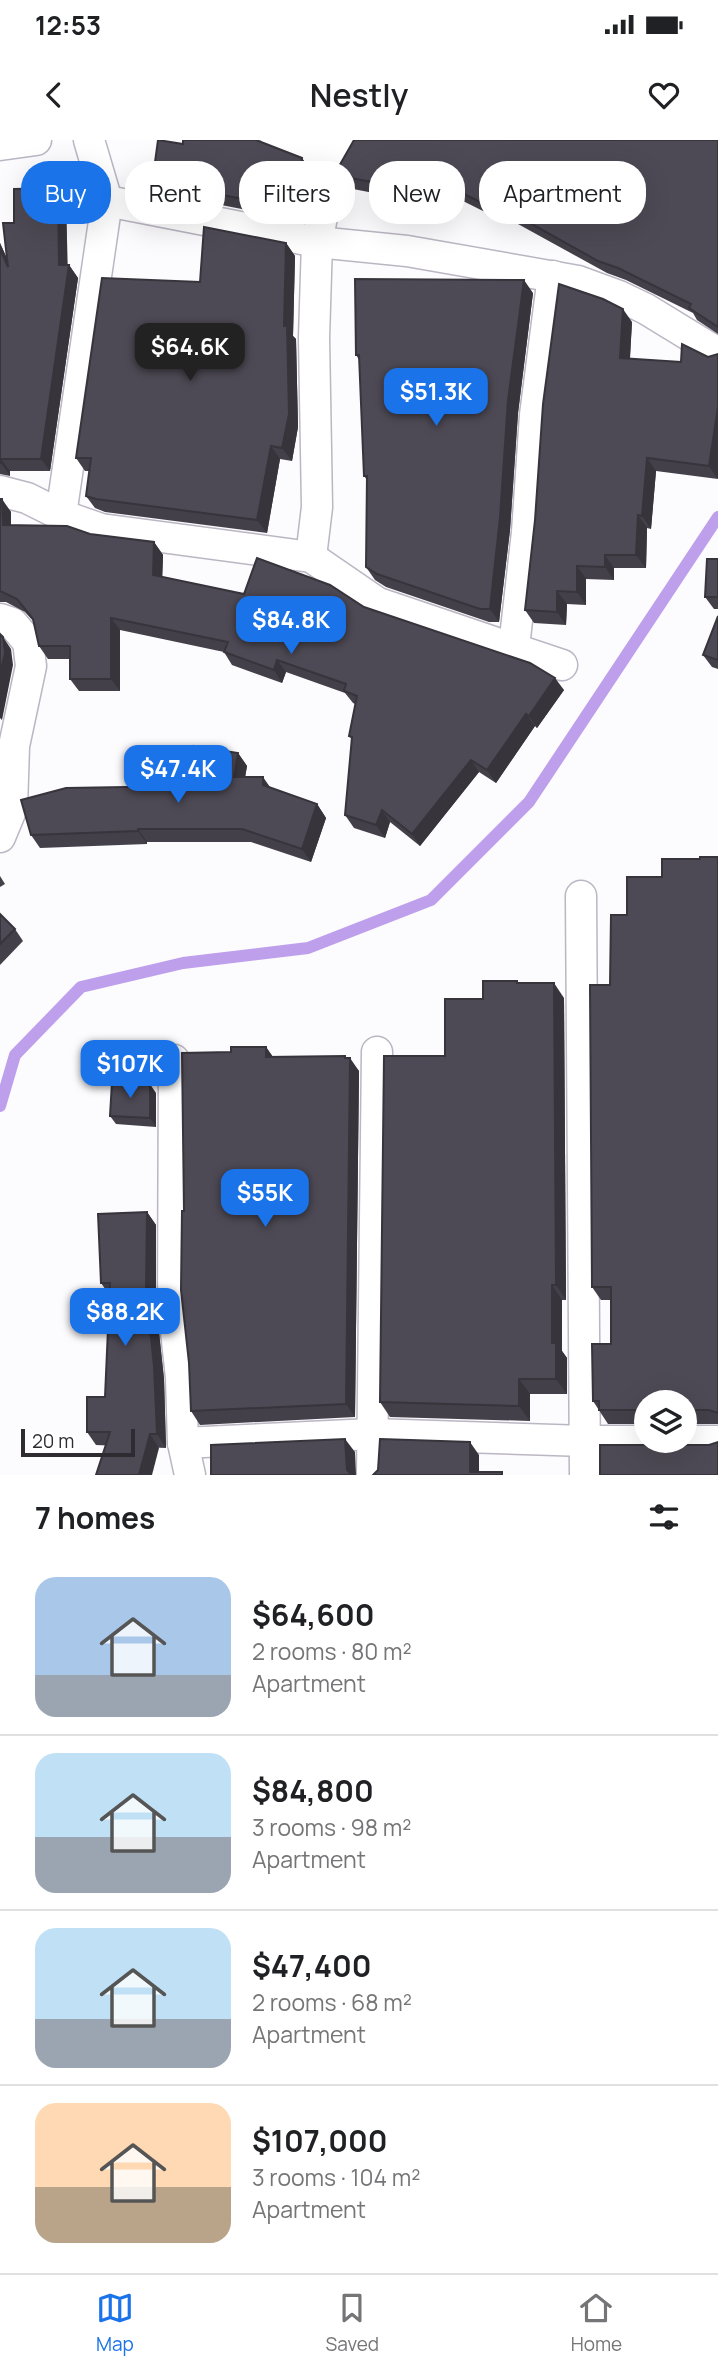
<!DOCTYPE html>
<html lang="en">
<head>
<meta charset="utf-8">
<style>
  :root { --surface:#fff; --page:#f6f6f6; --text:#202124; --muted:#757577; --line:#e0e0e0; --accent:#1a73e8 }
  body { margin:0; font-family:Manrope,sans-serif; background:var(--page); color:var(--text); height:100vh; display:flex; flex-direction:column; font-size:26px; white-space:nowrap }
  * { box-sizing:border-box; margin:0 }
  p { font-size:23px; color:var(--muted) }
  .icon { flex:none; width:38px; height:38px; fill:none; stroke:currentColor; stroke-width:2; stroke-linecap:round; stroke-linejoin:round }
  .map { position:relative; height:1335px; overflow:hidden }
  .details { display:flex; flex-direction:column; background:var(--surface); flex:1 }
  .details>* { flex:none }
  .banner { position:absolute; left:21px; top:21px; width:677px; height:63px; display:flex; gap:14px }
  .controls { position:absolute; left:634px; top:1250px; display:grid; gap:14px }
  .controls a { display:grid; place-items:center; width:63px; height:63px; border-radius:50%; background:var(--surface); box-shadow:0 7px 28px #0002; font-size:35px }
  .scale { position:absolute; left:21px; bottom:18px; width:114px; box-sizing:border-box; padding-left:7px; border:4px solid #2e2c31; border-top:0; font-size:19px; line-height:24px; white-space:nowrap; color:#2e2c31; -webkit-text-stroke:5px #fff; paint-order:stroke }
  .price { position:absolute; translate:-50% -60px; padding:0 16px; border-radius:14px; background:var(--accent); color:#fff; font-size:23px; line-height:46px; filter:drop-shadow(0 2px 4px #0008) }
  .price::after { content:''; position:absolute; left:50%; top:42px; width:21px; height:16px; margin-left:-10px; background:inherit; clip-path:polygon(0 0,100% 0,50% 100%) }
  .price.selected { background:#222; color:#fff }
  ul { padding:0; list-style:none }
  li { display:flex; align-items:center; gap:21px; height:175px; padding:0 35px }
  li+li { border-top:2px solid var(--line) }
  li span { display:grid; place-items:center; flex:none; width:196px; height:140px; border-radius:21px; color:#555 }
  li>.icon { margin-inline-start:auto }
  span .icon { width:84px; height:84px; fill:#fffc; stroke-width:1 }
  li b { font-size:30px }
  h2 { display:flex; justify-content:space-between; align-items:center; height:84px; padding:0 35px; font-size:30px }
  .pill { padding:0 24px; border-radius:28px; background:var(--surface); box-shadow:0 7px 28px #0002; font-size:24px; line-height:63px }
  .pill.selected { background:var(--accent); color:#fff }
  .status { display:flex; justify-content:space-between; align-items:center; height:49px; padding:0 35px; background:var(--surface); direction:ltr }
  .status svg { height:19px; fill:currentColor }
  header { display:flex; justify-content:space-between; align-items:center; height:91px; padding:0 35px; background:var(--surface); font-size:32px; font-weight:600 }
  .tabs { display:flex; justify-content:space-around; align-items:center; height:98px; border-top:2px solid var(--line); background:var(--surface); font-size:19px; color:var(--muted) }
  .tabs a { display:grid; justify-items:center; gap:4px }
  .tabs .selected { color:var(--accent) }
  .map>svg:first-child { display:block }
  .lines { fill:none; stroke-linecap:round; stroke-linejoin:round }
  .stream { stroke:#bd9fec; stroke-width:12 }
  .minor-casing { stroke:#bbb6c3; stroke-width:33 }
  .minor { stroke:#fff; stroke-width:30 }
  .wall { fill:#434049 }
  .shaded-wall { fill:#37343c }
  .building { fill:#4e4a55; stroke:#37343c; stroke-width:2 }
</style>
</head>
<body>
<div class="status"><b>12:53</b><svg viewBox="0 0 49 12"><path d="M0 12V9h3v3zM5 12V6h3v6zM10 12V3h3v9zM15 12V0h3v12zM26 1h20v11H26zM47 4h2v5h-2z"/></svg></div>
<header><svg class="icon" aria-label="back" viewBox="0 0 24 24"><path d="M15 5l-7 7 7 7"/></svg>Nestly<svg class="icon" aria-label="heart" viewBox="0 0 24 24"><path d="M12 20l-8-8c-3-5 5-10 8-4 3-6 11-1 8 4z"/></svg></header>
<div class="map">
<svg width="718" height="1335" viewBox="0 0 718 1335">
  <rect width="100%" height="100%" fill="#fcfbfe"/>
  <g class="lines">
    <polyline class="stream" points="0,966 15,915 81,847 183,823 308,808 431,760 529,662 718,377"/>
    <g class="minor-casing">
      <g id="minor">
        <polyline points="276,0 326,17 328,31 325,44 326,57 317,102 314,198 317,367 311,417"/>
        <polyline points="0,5 36,0"/>
        <polyline points="326,17 345,0"/>
        <polyline points="107,61 317,102 407,111 578,141 619,156 646,169 718,213"/>
        <polyline points="0,351 27,358 61,375 101,389 311,417 378,463 562,525"/>
        <polyline points="61,375 107,61 89,0"/>
        <polyline points="0,479 12,483 28,502 31,526 14,606 12,668 0,697"/>
        <polyline points="514,507 527,392 535,275 553,136"/>
        <polyline points="581,756 585,1335"/>
        <polyline points="174,920 173,1164 181,1238 183,1303 190,1335"/>
        <polyline points="183,1303 372,1294 585,1301 718,1301"/>
        <polyline points="372,1335 377,912"/>
      </g>
    </g>
    <use href="#minor" class="minor"/>
  </g>
  <g class="wall">
    <polygon points="718,0 718,194 697,180 693,173 626,140 607,133 496,72 493,76 443,51 440,66 343,47 334,35"/>
    <polygon points="259,1 302,18 310,30 303,81 216,64 210,56 162,49 153,37 183,4"/>
    <polygon points="58,48 66,61 67,125 69,125 78,138 50,331 10,331 10,336 0,334 0,103 7,119 14,83"/>
    <polygon points="286,103 295,116 293,196 296,199 298,287 292,321 280,319 267,393 105,372 95,368 86,356 90,331 85,331 76,318"/>
    <polygon points="533,153 518,273 510,390 499,482 489,482 386,447 375,440 366,427 367,340 364,336 360,221 356,215"/>
    <polygon points="632,182 630,219 681,222 718,339 656,331 651,389 647,388 646,428 614,428 614,440 586,439 586,465 567,464 566,485 534,483 525,470"/>
    <polygon points="0,359 11,372 11,385 90,394 154,402 163,415 162,437 244,454 364,467 564,550 537,588 535,586 496,643 479,632 420,706 390,682 385,698 354,688 345,675 352,599 349,596 355,564 353,563 345,553 286,532 282,543 232,525 224,512 120,490 120,551 79,551 70,539 70,519 48,519 39,506 34,482 25,472 6,462 0,462"/>
    <polygon points="718,419 718,469 714,469 705,457"/>
    <polygon points="718,476 718,529 712,527 703,515"/>
    <polygon points="238,613 247,626 245,637 270,648 317,664 326,678 311,722 251,702 147,702 147,704 40,708 31,695 188,646"/>
    <polygon points="718,717 718,1284 684,1284 684,1262 646,1262 646,1284 608,1284 593,1261 611,1204 611,1160 601,1160 592,1147 610,845 627,775 662,737 700,719"/>
    <polygon points="0,736 5,744 0,747"/>
    <polygon points="0,774 15,789 23,801 0,825"/>
    <polygon points="517,841 519,843 564,858 566,1160 562,1160 562,1211 567,1218 567,1254 530,1254 530,1281 390,1277 380,1262 445,916 483,859"/>
    <polygon points="266,907 273,917 345,916 359,931 355,1277 200,1285 191,1271 184,1071 231,912"/>
    <polygon points="156,953 156,987 116,984 110,976"/>
    <polygon points="147,1072 156,1085 156,1164 164,1239 166,1308 96,1305 87,1292 105,1257 110,1156 101,1143"/>
  </g>
  <g class="shaded-wall">
    <polygon points="302,18 310,30 303,81 295,69"/>
    <polygon points="434,39 443,51 440,66 432,53"/>
    <polygon points="58,48 66,61 68,137 69,125 78,138 50,331 41,319 59,125"/>
    <polygon points="487,59 496,72 493,76 484,64"/>
    <polygon points="0,103 17,140 8,127 0,109"/>
    <polygon points="286,103 295,116 293,196 296,199 298,287 292,321 282,308"/>
    <polygon points="524,140 533,153 518,273 510,390 499,482 490,469 508,260"/>
    <polygon points="623,169 632,182 629,231 620,218"/>
    <polygon points="718,267 718,339 709,326"/>
    <polygon points="271,306 280,319 267,393 257,380"/>
    <polygon points="647,318 656,331 651,389 642,376"/>
    <polygon points="1,319 10,331 10,336 1,323"/>
    <polygon points="2,359 11,372 11,398 3,385"/>
    <polygon points="638,375 647,388 646,428 636,415"/>
    <polygon points="154,402 163,415 162,448 153,435"/>
    <polygon points="605,415 614,428 614,440 605,427"/>
    <polygon points="577,426 586,439 586,465 577,452"/>
    <polygon points="557,451 567,464 566,485 557,472"/>
    <polygon points="111,478 120,490 120,551 111,539"/>
    <polygon points="3,497 11,509 13,525 2,580 0,578 0,534"/>
    <polygon points="277,520 286,532 282,543 274,530"/>
    <polygon points="555,538 564,550 537,588 529,576"/>
    <polygon points="526,574 535,586 496,643 487,630"/>
    <polygon points="238,613 247,626 243,650 234,637"/>
    <polygon points="471,620 479,632 420,706 412,694"/>
    <polygon points="263,637 272,650 263,645"/>
    <polygon points="317,664 326,678 311,722 302,709"/>
    <polygon points="382,670 390,682 385,698 376,685"/>
    <polygon points="138,689 147,702 147,704 138,691"/>
    <polygon points="554,843 564,858 566,1160 556,1145"/>
    <polygon points="266,907 275,920 266,917"/>
    <polygon points="345,916 350,922 350,918 359,931 355,1277 346,1264"/>
    <polygon points="150,944 156,953 156,987 150,978"/>
    <polygon points="147,1072 156,1085 156,1164 164,1239 166,1308 157,1294 146,1151"/>
    <polygon points="552,1145 562,1160 562,1211 567,1218 567,1254 556,1239 552,1203"/>
    <polygon points="519,1239 530,1254 530,1281 519,1266"/>
    <polygon points="150,1294 159,1308 152,1335 139,1335"/>
    <polygon points="345,1299 355,1312 356,1335 351,1335 347,1330"/>
    <polygon points="470,1302 479,1315 479,1335 470,1332"/>
  </g>
  <g class="building">
    <polygon points="158,0 183,4 183,0 256,0 302,18 295,69 207,52 208,44 153,37"/>
    <polygon points="354,0 718,0 718,187 689,168 691,164 618,128 598,121 487,59 484,64 434,39 432,53 334,35"/>
    <polygon points="58,48 59,125 69,125 41,319 1,319 1,323 0,323 0,109 8,127 3,83 14,83 14,49"/>
    <polygon points="204,87 286,103 284,186 287,186 289,274 282,308 271,306 257,380 96,359 86,356 91,318 76,318 102,138 200,142"/>
    <polygon points="355,139 524,140 508,260 500,377 490,469 480,469 377,434 366,427 367,336 364,336 359,215 356,215"/>
    <polygon points="559,144 603,159 623,169 620,218 681,222 682,204 708,217 718,214 718,267 709,326 647,318 642,376 638,375 636,415 605,415 605,427 577,426 577,452 557,451 557,472 525,470 535,380 543,264"/>
    <polygon points="0,359 2,359 3,385 67,386 90,394 154,402 153,435 244,454 257,418 330,445 364,467 530,523 555,538 529,576 526,574 487,630 471,620 412,694 382,670 376,685 345,675 352,597 349,596 357,556 344,551 346,544 277,520 274,530 224,512 228,502 111,478 111,539 70,539 70,506 39,506 33,479 17,459 0,451"/>
    <polygon points="707,419 718,419 718,457 705,457"/>
    <polygon points="718,476 718,520 703,515"/>
    <polygon points="0,494 3,497 5,513 0,534"/>
    <polygon points="194,606 238,613 234,637 263,637 263,645 317,664 302,709 242,689 138,689 138,691 31,695 21,660 66,648 188,646"/>
    <polygon points="700,717 718,717 718,1273 709,1270 684,1270 684,1262 646,1262 646,1270 599,1270 599,1261 593,1261 592,1204 611,1204 611,1147 592,1147 590,845 610,845 611,775 627,775 627,737 662,737 662,719 700,719"/>
    <polygon points="0,774 15,789 0,804"/>
    <polygon points="483,841 517,841 517,843 554,843 556,1145 552,1145 552,1203 556,1203 556,1239 519,1239 519,1266 380,1262 384,916 445,916 445,859 483,859"/>
    <polygon points="231,907 266,907 266,917 345,916 345,918 350,918 346,1264 191,1271 189,1223 181,1150 182,1071 184,1071 182,913 231,912"/>
    <polygon points="112,942 150,944 150,978 110,976"/>
    <polygon points="147,1072 146,1151 154,1226 157,1294 150,1294 139,1335 96,1335 110,1292 87,1292 87,1257 105,1257 110,1143 101,1143 98,1074"/>
    <polygon points="345,1299 347,1330 352,1335 211,1335 211,1305"/>
    <polygon points="380,1299 470,1302 470,1332 502,1332 502,1335 373,1335 378,1330"/>
    <polygon points="718,1302 718,1335 600,1335 600,1305 709,1305"/>
  </g>
</svg>
<div class="controls">
<a><svg class="icon" aria-label="layers" viewBox="0 0 24 24"><path d="M12 4l9 5-9 5-9-5zM3 14l9 5 9-5"/></svg></a>
</div>
<div class="scale">20 m</div>
<b class="price selected" style="left:190px;top:243px">$64.6K</b>
<b class="price" style="left:436px;top:288px">$51.3K</b>
<b class="price" style="left:291px;top:516px">$84.8K</b>
<b class="price" style="left:178px;top:665px">$47.4K</b>
<b class="price" style="left:130px;top:960px">$107K</b>
<b class="price" style="left:265px;top:1089px">$55K</b>
<b class="price" style="left:125px;top:1208px">$88.2K</b>
<div class="banner">
<a class="pill selected">Buy</a>
<a class="pill">Rent</a>
<a class="pill">Filters</a>
<a class="pill">New</a>
<a class="pill">Apartment</a>
</div>
</div>
<section class="details">
<h2>7 homes<svg class="icon" aria-label="filters" viewBox="0 0 24 24"><path d="M4 7h16M4 17h16"/><circle cx="9" cy="7" r="2"/><circle cx="15" cy="17" r="2"/></svg></h2>
<ul>
<li><span style="background:linear-gradient(#a9c7e8 70%,#9aa5b1 0)"><svg class="icon" aria-label="home" viewBox="0 0 24 24"><path d="M3 11l9-7 9 7M6 9v11h12V9"/></svg></span><div><b>$64,600</b><p>2 rooms · 80 m²</p><p>Apartment</p></div></li>
<li><span style="background:linear-gradient(#bfe0f5 60%,#9aa5b1 0)"><svg class="icon" aria-label="home" viewBox="0 0 24 24"><path d="M3 11l9-7 9 7M6 9v11h12V9"/></svg></span><div><b>$84,800</b><p>3 rooms · 98 m²</p><p>Apartment</p></div></li>
<li><span style="background:linear-gradient(#bfe0f5 65%,#9aa5b1 0)"><svg class="icon" aria-label="home" viewBox="0 0 24 24"><path d="M3 11l9-7 9 7M6 9v11h12V9"/></svg></span><div><b>$47,400</b><p>2 rooms · 68 m²</p><p>Apartment</p></div></li>
<li><span style="background:linear-gradient(#ffd9b3 60%,#b9a48a 0)"><svg class="icon" aria-label="home" viewBox="0 0 24 24"><path d="M3 11l9-7 9 7M6 9v11h12V9"/></svg></span><div><b>$107,000</b><p>3 rooms · 104 m²</p><p>Apartment</p></div></li>
</ul>
</section>
<nav class="tabs">
<a class="selected"><svg class="icon" aria-label="map" viewBox="0 0 24 24"><path d="M3 6l6-2 6 2 6-2v14l-6 2-6-2-6 2zM9 4v14M15 6v14"/></svg>Map</a>
<a><svg class="icon" aria-label="saved" viewBox="0 0 24 24"><path d="M7 4h10v16l-5-4-5 4z"/></svg>Saved</a>
<a><svg class="icon" aria-label="home" viewBox="0 0 24 24"><path d="M3 11l9-7 9 7M6 9v11h12V9"/></svg>Home</a>
</nav>
</body>
</html>
